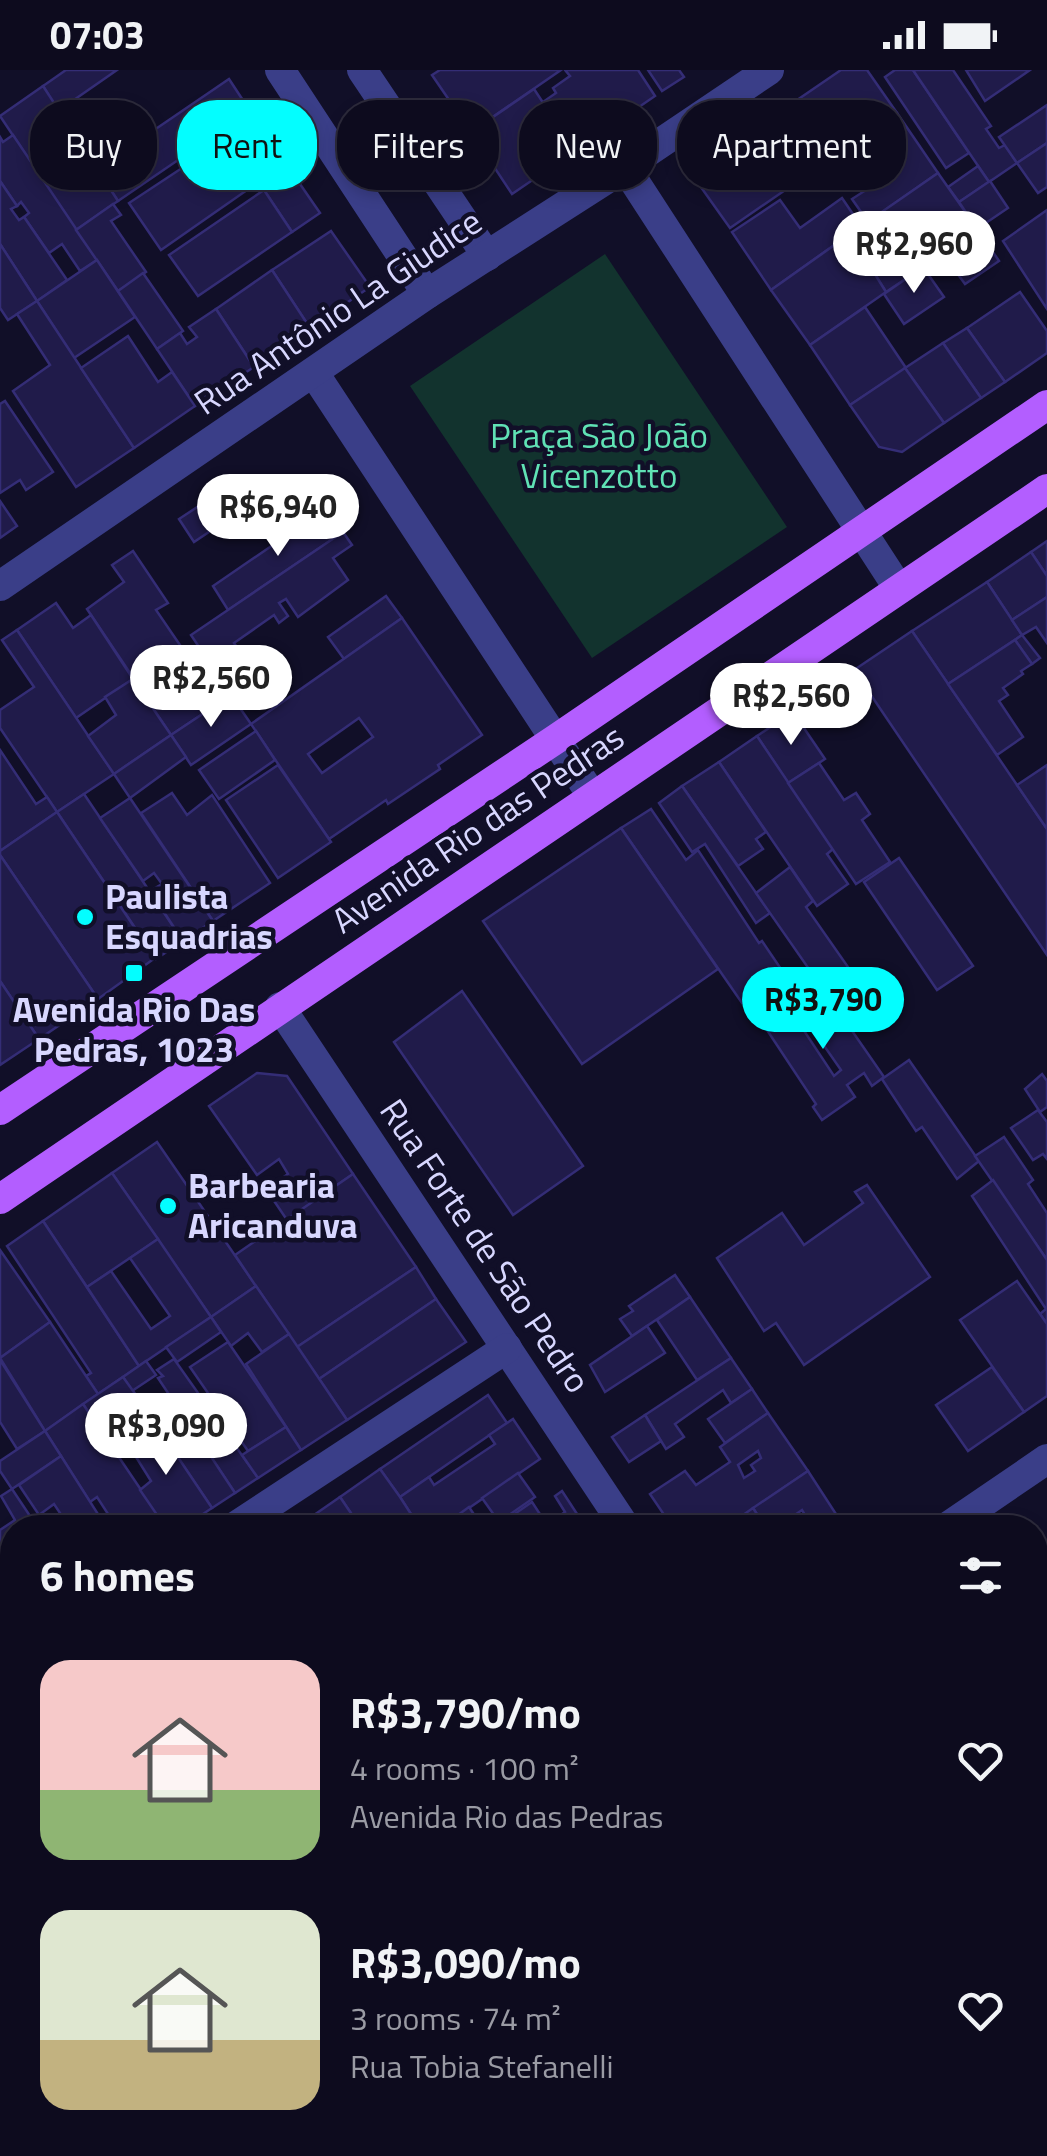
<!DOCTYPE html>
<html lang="en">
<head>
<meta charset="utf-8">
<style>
  :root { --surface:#0d0b1e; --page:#1b192b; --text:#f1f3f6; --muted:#9a9ba4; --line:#2d2b3c; --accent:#03feff }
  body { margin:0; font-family:"Titillium Web",sans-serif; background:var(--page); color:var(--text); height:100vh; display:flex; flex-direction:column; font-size:38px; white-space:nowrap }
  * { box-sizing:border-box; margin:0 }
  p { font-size:32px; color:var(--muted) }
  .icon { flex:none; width:55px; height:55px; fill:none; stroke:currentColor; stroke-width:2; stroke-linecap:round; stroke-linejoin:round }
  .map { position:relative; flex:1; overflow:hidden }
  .details { position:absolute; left:0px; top:1445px; width:1048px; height:642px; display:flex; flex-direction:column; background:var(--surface); border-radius:40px 40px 0 0; box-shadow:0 5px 15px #0003,0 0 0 2px var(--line) }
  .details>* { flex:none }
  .top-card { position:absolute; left:30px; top:30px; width:988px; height:90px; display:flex; gap:20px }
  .price { position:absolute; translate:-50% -85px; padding:0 22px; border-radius:35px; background:#fff; color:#222; font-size:32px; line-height:65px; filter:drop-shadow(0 2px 5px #0008) }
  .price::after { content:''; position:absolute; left:50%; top:60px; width:30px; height:22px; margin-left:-15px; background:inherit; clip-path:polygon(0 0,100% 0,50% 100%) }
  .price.active { background:var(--accent); color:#111 }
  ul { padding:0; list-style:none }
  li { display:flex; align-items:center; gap:30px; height:250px; padding:0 40px }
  li span { display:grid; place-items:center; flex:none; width:280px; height:200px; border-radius:30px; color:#555 }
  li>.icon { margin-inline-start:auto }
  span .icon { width:120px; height:120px; fill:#fffc; stroke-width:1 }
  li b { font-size:42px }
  h2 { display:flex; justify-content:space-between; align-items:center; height:120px; padding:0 40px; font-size:42px }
  .tag { padding:0 35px; border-radius:40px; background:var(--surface); box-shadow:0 5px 15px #0003,0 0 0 2px var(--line); font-size:35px; line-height:90px }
  .tag.active { background:var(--accent); color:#111 }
  .status { display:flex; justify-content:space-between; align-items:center; height:70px; padding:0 50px; background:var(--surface); direction:ltr }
  .status svg { height:28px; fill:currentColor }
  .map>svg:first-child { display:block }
  .green { fill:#12332e }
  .building { fill:#201b4a; stroke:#342d76; stroke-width:2.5; fill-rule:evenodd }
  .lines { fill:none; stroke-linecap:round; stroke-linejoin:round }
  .minor { stroke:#3a3e88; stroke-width:30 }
  .major { stroke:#b35eff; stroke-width:30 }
  .poi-dot { fill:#03feff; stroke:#110f28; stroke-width:4 }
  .labels { text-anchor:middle; stroke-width:9; stroke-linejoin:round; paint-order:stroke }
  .street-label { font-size:35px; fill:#d8d7ff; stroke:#110f28 }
  .park-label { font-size:35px; fill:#60e2b5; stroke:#110f28 }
  .poi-label { font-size:35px; font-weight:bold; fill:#d8d7ff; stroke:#110f28; text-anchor:start }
</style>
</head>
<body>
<div class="status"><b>07:03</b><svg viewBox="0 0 49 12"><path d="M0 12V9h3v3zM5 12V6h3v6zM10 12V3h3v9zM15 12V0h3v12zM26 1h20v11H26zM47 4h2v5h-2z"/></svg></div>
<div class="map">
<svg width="1047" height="2086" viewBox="0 0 1047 2086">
  <rect width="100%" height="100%" fill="#110f28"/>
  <g class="green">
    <polygon points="605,184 787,457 592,588 410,316"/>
    <polygon points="631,2075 697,2075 685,2086 627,2086 624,2082"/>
  </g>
  <g class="building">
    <polygon points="66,0 117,0 58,41 43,16"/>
    <polygon points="440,0 561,0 471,62 432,5"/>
    <polygon points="565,0 638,0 655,26 575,81 543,32 556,23 553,18 570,6"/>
    <polygon points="648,0 679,0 684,7 662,21"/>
    <polygon points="841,0 867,0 897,43 730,158 698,113 702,95"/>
    <polygon points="895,0 913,0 969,83 946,98 885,7"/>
    <polygon points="913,0 953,0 991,56 986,59 999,78 1005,75 1017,93 989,112"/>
    <polygon points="966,0 1030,0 985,31"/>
    <polygon points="229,9 250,41 118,131 97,99"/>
    <polygon points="43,16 118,131 76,160 0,46"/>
    <polygon points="534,19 575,81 512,124 471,62"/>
    <polygon points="1047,35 1047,73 1017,93 999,67"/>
    <polygon points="897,43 938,103 868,152 852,129 866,120 861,113 872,106 863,92 868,89 856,71"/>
    <polygon points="13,65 97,190 80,201 62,174 49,183 24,147 29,143 21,132 17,136 0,111 0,67 3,72"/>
    <polygon points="229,67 257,113 161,180 129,133"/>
    <polygon points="1047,73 1047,117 1038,123 1017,93"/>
    <polygon points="978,96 989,112 959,132 948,117"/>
    <polygon points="291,101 320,143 292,162 264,120"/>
    <polygon points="938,103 978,160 955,175 936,146 923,154 944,183 886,222 850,164"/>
    <polygon points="0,111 17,136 11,139 19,150 24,147 67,210 37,231 0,174"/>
    <polygon points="990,111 1008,138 977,159 959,132"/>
    <polygon points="264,120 292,162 198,226 169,185"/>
    <polygon points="842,128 861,156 771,220 732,162 780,130 800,158"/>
    <polygon points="113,134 121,145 111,151 146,202 118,221 76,160"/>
    <polygon points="1047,140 1047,239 1003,171"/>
    <polygon points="978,160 999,191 965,214 943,184"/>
    <polygon points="331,161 370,217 310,258 272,200"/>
    <polygon points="850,164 886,222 810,275 771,220"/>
    <polygon points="0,174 37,231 8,250 0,238"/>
    <polygon points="97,190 135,247 74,288 37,231"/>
    <polygon points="923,197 944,227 904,254 884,224"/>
    <polygon points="272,200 310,258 254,297 216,239"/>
    <polygon points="143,203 183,261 157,279 118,221"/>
    <polygon points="1020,222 1047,261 1047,283 1005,312 967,258"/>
    <polygon points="37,231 134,378 76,417 13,321 50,295 17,244"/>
    <polygon points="865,237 906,298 850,335 810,275"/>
    <polygon points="216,239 254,297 195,336 157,279 180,263 187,274 197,267 189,257"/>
    <polygon points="967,258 1005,312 981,328 943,273"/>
    <polygon points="128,266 158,312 172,302 195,336 134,378 81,298"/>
    <polygon points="943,273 981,328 944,353 905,298"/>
    <polygon points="905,298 944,353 902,382 879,377 850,335"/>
    <polygon points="5,331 53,402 26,420 20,410 0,423 0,334"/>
    <polygon points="237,411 249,435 194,472 179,449"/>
    <polygon points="0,431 17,456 0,468"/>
    <polygon points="327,438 343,462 228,540 213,516"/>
    <polygon points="343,462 352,475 333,488 348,510 298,547 286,529 279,533 288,546 279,553 274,545 234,573 247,592 221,610 191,565"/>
    <polygon points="1047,471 1047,506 1031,482"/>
    <polygon points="133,481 168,533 156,540 182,578 136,612 87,539 124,512 112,495"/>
    <polygon points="1031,482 1047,506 1047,527 1012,550 987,512"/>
    <polygon points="987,512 1022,565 948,614 912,561"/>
    <polygon points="386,526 402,548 344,589 328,567"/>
    <polygon points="1047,527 1047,573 1036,557 1022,565 1012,550"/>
    <polygon points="56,533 73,558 91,545 133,609 76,648 17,560"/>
    <path d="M402,548l80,117 -44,30 2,4 -52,35 -2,-4 -57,39 -78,-115zM359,648l14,19 -51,36 -14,-19z"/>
    <polygon points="17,560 114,704 57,742 0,658 0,640 34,617 2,570"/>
    <polygon points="912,561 1047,759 1047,885 854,600"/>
    <polygon points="1022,565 1040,588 1032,594 1015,570"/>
    <polygon points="1015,570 1032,594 1021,601 1023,604 1003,618 1008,625 999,631 1023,667 997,685 948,614"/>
    <polygon points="208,591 231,625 171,665 150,634"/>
    <polygon points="133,609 171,665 114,704 88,666 116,645 105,627"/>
    <polygon points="231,625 251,654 191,695 171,665"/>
    <polygon points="793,642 825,689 788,713 757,666"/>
    <polygon points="256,661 275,690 219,729 199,700"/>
    <polygon points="171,665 186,687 130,728 114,704"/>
    <polygon points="757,666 833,779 827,784 848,814 817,836 719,692"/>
    <polygon points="0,680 36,734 47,727 57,742 0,781"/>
    <polygon points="719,692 766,762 756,769 763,779 738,796 682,716"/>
    <polygon points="819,693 844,730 856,723 870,744 862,750 890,792 856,814 788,713"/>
    <polygon points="278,695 331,772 278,808 226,730"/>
    <polygon points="1047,695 1047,759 1017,715"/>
    <polygon points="682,716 770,843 756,853 705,774 692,782 659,733"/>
    <polygon points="172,723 187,745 212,725 270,813 213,851 141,743"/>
    <polygon points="84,724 183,871 156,889 57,742"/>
    <polygon points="130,728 213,851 183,871 150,821 162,814 154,803 143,811 100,748"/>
    <polygon points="651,739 686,790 698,780 759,873 762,871 783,902 742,933 621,758"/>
    <polygon points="57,742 155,888 98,929 0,785 0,781"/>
    <polygon points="621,758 718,899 582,994 483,851"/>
    <polygon points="0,785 98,929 39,969 0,911"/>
    <polygon points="899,788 973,896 937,920 864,812"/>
    <polygon points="790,797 813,831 806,837 848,897 841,901 862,931 841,945 756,823"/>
    <polygon points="0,911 39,969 0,995"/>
    <polygon points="821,916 884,1007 872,1016 864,1003 847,1015 855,1027 822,1050 813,1037 816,1034 765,957 789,938 834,1006 841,1000 795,934"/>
    <polygon points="462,921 583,1096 513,1145 394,972"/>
    <polygon points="909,990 979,1091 957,1109 922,1057 916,1061 882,1009"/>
    <polygon points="257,1003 287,1006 353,1104 287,1150 266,1119 288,1104 279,1089 257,1105 209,1036"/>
    <polygon points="1042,1004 1047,1011 1047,1037 1040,1042 1025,1019"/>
    <polygon points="1038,1040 1047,1052 1047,1089 1043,1084 1033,1090 1011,1058"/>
    <polygon points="1004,1067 1033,1110 1028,1114 1047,1143 1047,1190 975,1086"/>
    <polygon points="157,1072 256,1216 211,1247 112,1103"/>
    <polygon points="112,1103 158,1169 87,1217 43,1151"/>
    <polygon points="353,1104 416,1197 297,1277 235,1185"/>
    <polygon points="993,1110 1047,1190 1047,1254 1040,1244 1046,1239 972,1126"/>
    <polygon points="867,1115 930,1207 804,1295 776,1253 764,1261 717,1188 782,1143 804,1175 863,1133 855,1122"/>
    <polygon points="43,1151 139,1296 98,1324 86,1306 91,1303 7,1176"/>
    <polygon points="158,1169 211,1247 139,1296 87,1217 111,1201 151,1259 170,1246 130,1188"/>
    <polygon points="0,1180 50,1252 0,1288"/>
    <polygon points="416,1197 436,1229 319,1309 297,1277"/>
    <polygon points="675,1205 690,1227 632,1266 620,1249 633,1241 629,1236"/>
    <polygon points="1017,1211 1047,1254 1047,1326 1024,1342 960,1250"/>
    <polygon points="256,1216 289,1264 262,1282 248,1263 231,1276 211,1247"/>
    <polygon points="690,1227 731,1288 697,1310 657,1250"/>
    <polygon points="436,1229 466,1272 347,1350 319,1309"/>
    <polygon points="211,1247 221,1262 177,1292 166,1277"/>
    <polygon points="50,1252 98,1324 45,1361 0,1288"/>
    <polygon points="647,1256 665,1283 605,1322 590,1295"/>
    <polygon points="289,1264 347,1350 301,1380 246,1294"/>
    <polygon points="228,1272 286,1357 248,1381 190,1297"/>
    <polygon points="731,1288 752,1319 731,1333 723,1320 675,1354 684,1367 666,1379 645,1345"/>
    <polygon points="174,1289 258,1408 235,1423 158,1308 163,1306 157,1300"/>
    <polygon points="0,1290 45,1361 17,1379 0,1352"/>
    <polygon points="146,1291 156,1305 132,1321 123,1307"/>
    <polygon points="992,1297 1024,1342 968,1381 936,1335"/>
    <polygon points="123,1307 141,1332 115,1350 118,1355 113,1360 116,1366 108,1372 83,1334"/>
    <polygon points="752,1319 768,1343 725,1373 708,1349"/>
    <polygon points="488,1325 507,1353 400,1427 380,1399"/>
    <polygon points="83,1334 160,1448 147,1458 107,1458 104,1452 110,1447 97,1427 90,1432 45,1361"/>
    <polygon points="177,1335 235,1423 212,1438 153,1351"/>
    <path d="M768,1343l40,58 -83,57h-52l-23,-34 35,-23 11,14 34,-23 -10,-15zM758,1381l3,7 -10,7 4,6 -11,7 -6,-13z"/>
    <polygon points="645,1345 661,1371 629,1392 612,1367"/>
    <polygon points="151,1347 212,1438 182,1458 166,1458 140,1420 151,1411 123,1366"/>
    <polygon points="513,1349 540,1389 440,1458 420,1458 400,1427 429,1407 434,1415 495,1374 489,1365"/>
    <polygon points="286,1357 301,1380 258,1408 242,1385"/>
    <polygon points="45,1361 61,1386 12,1419 0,1401 0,1391"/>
    <polygon points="61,1386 103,1452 106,1458 70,1458 54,1434 39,1445 19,1415"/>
    <polygon points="380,1399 400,1427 420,1458 361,1458 340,1427"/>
    <polygon points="808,1401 845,1458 813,1458 802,1440 776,1458 766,1458 753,1438"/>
    <polygon points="518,1403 535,1427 499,1452 482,1428"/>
    <polygon points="12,1419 38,1458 12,1458 12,1496 0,1477 0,1460 15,1450 1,1426"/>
    <polygon points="562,1421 579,1447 563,1458 558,1458 553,1450 565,1442 555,1426"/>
    <polygon points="340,1427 361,1458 304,1458 301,1454"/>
    <polygon points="532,1432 549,1458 494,1458"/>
    <polygon points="469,1437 483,1458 440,1458"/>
    <polygon points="753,1438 766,1458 727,1458 726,1457"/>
    <polygon points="0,1477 12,1496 12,1568 5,1573 0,1566"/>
    <polygon points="1047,1494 1047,1545 1035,1528 1035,1502"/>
    <polygon points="1035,1528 1047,1545 1047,1591 1035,1573"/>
    <polygon points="1035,1582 1047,1600 1047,1602 1035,1611"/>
    <polygon points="1047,1618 1047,1672 1041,1676 1035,1667 1035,1635 1040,1631 1036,1626"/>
    <polygon points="1047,1718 1047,1830 1035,1812 1035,1726"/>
    <polygon points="0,1822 12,1826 3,1860 0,1859"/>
    <polygon points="9,1899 12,1902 12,1940 0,1929 0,1910"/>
    <polygon points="0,1958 12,1970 12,2032 0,2045"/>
    <polygon points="1047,2070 1047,2086 1023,2086"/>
    <polygon points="262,2075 335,2075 345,2086 271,2086"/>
    <polygon points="344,2075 393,2075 403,2086 354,2086"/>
    <polygon points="393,2075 439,2075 441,2077 431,2086 403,2086"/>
    <polygon points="443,2075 450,2075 461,2086 431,2086"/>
    <polygon points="753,2075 888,2075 895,2084 892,2086 863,2086 859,2081 853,2086 761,2086"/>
  </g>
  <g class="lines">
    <g class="minor">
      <polyline points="280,0 427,224"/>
      <polyline points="362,0 487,186"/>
      <polyline points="625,97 899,519"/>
      <polyline points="314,303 593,727"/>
      <polyline points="0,516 427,224 625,97 769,0"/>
      <polyline points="280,937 626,1458"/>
      <polyline points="233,1458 507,1278"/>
      <polyline points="946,1458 1047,1389"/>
      <polyline points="0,1624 12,1611"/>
      <polyline points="0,1873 12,1878"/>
      <polyline points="240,2075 249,2086"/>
      <polyline points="140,2086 150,2075"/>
    </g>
    <g class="major">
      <polyline points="0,1040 556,669 1047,335"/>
      <polyline points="0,1129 1047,419"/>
      <polyline points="0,1734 12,1738"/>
      <polyline points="537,2075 549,2086"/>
    </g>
  </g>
  <g class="poi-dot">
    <circle cx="85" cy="847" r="10"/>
    <rect x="124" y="893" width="20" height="20" rx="5"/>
    <circle cx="168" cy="1136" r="10"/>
  </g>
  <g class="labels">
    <g class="street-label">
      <text transform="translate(338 242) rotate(-34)" y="12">Rua Antônio La Giudice</text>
      <text transform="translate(478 759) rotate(-34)" y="12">Avenida Rio das Pedras</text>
      <text transform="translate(485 1176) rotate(56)" y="12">Rua Forte de São Pedro</text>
    </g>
    <g class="park-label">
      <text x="599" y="378">Praça São João<tspan x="599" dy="40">Vicenzotto</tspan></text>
    </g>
    <g class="poi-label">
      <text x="105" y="839">Paulista<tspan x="105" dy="40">Esquadrias</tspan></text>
      <text x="134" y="952" text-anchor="middle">Avenida Rio Das<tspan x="134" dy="40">Pedras, 1023</tspan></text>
      <text x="188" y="1128">Barbearia<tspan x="188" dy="40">Aricanduva</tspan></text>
    </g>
  </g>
</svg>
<b class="price" style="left:914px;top:226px">R$2,960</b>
<b class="price" style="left:278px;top:489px">R$6,940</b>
<b class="price" style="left:211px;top:660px">R$2,560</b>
<b class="price" style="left:791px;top:678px">R$2,560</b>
<b class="price active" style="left:823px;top:982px">R$3,790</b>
<b class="price" style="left:166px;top:1408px">R$3,090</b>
<div class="top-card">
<a class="tag">Buy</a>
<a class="tag active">Rent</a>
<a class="tag">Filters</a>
<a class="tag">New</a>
<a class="tag">Apartment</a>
</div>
<section class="details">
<h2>6 homes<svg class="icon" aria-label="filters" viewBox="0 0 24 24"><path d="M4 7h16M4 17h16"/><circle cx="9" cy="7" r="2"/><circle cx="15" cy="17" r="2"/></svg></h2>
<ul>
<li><span style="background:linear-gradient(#f6c9c9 65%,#8fb573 0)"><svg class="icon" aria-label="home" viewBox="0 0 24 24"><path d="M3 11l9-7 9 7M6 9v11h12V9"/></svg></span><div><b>R$3,790/mo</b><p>4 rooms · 100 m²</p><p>Avenida Rio das Pedras</p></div><svg class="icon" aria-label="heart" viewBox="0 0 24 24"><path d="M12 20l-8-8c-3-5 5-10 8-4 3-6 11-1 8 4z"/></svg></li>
<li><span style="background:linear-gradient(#dfe7d0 65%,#c2b280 0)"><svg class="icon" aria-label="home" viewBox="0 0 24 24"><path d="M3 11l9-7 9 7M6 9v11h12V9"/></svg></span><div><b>R$3,090/mo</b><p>3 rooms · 74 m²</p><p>Rua Tobia Stefanelli</p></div><svg class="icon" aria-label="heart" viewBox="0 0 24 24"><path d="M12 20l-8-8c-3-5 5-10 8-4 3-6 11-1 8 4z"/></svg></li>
</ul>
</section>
</div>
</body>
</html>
